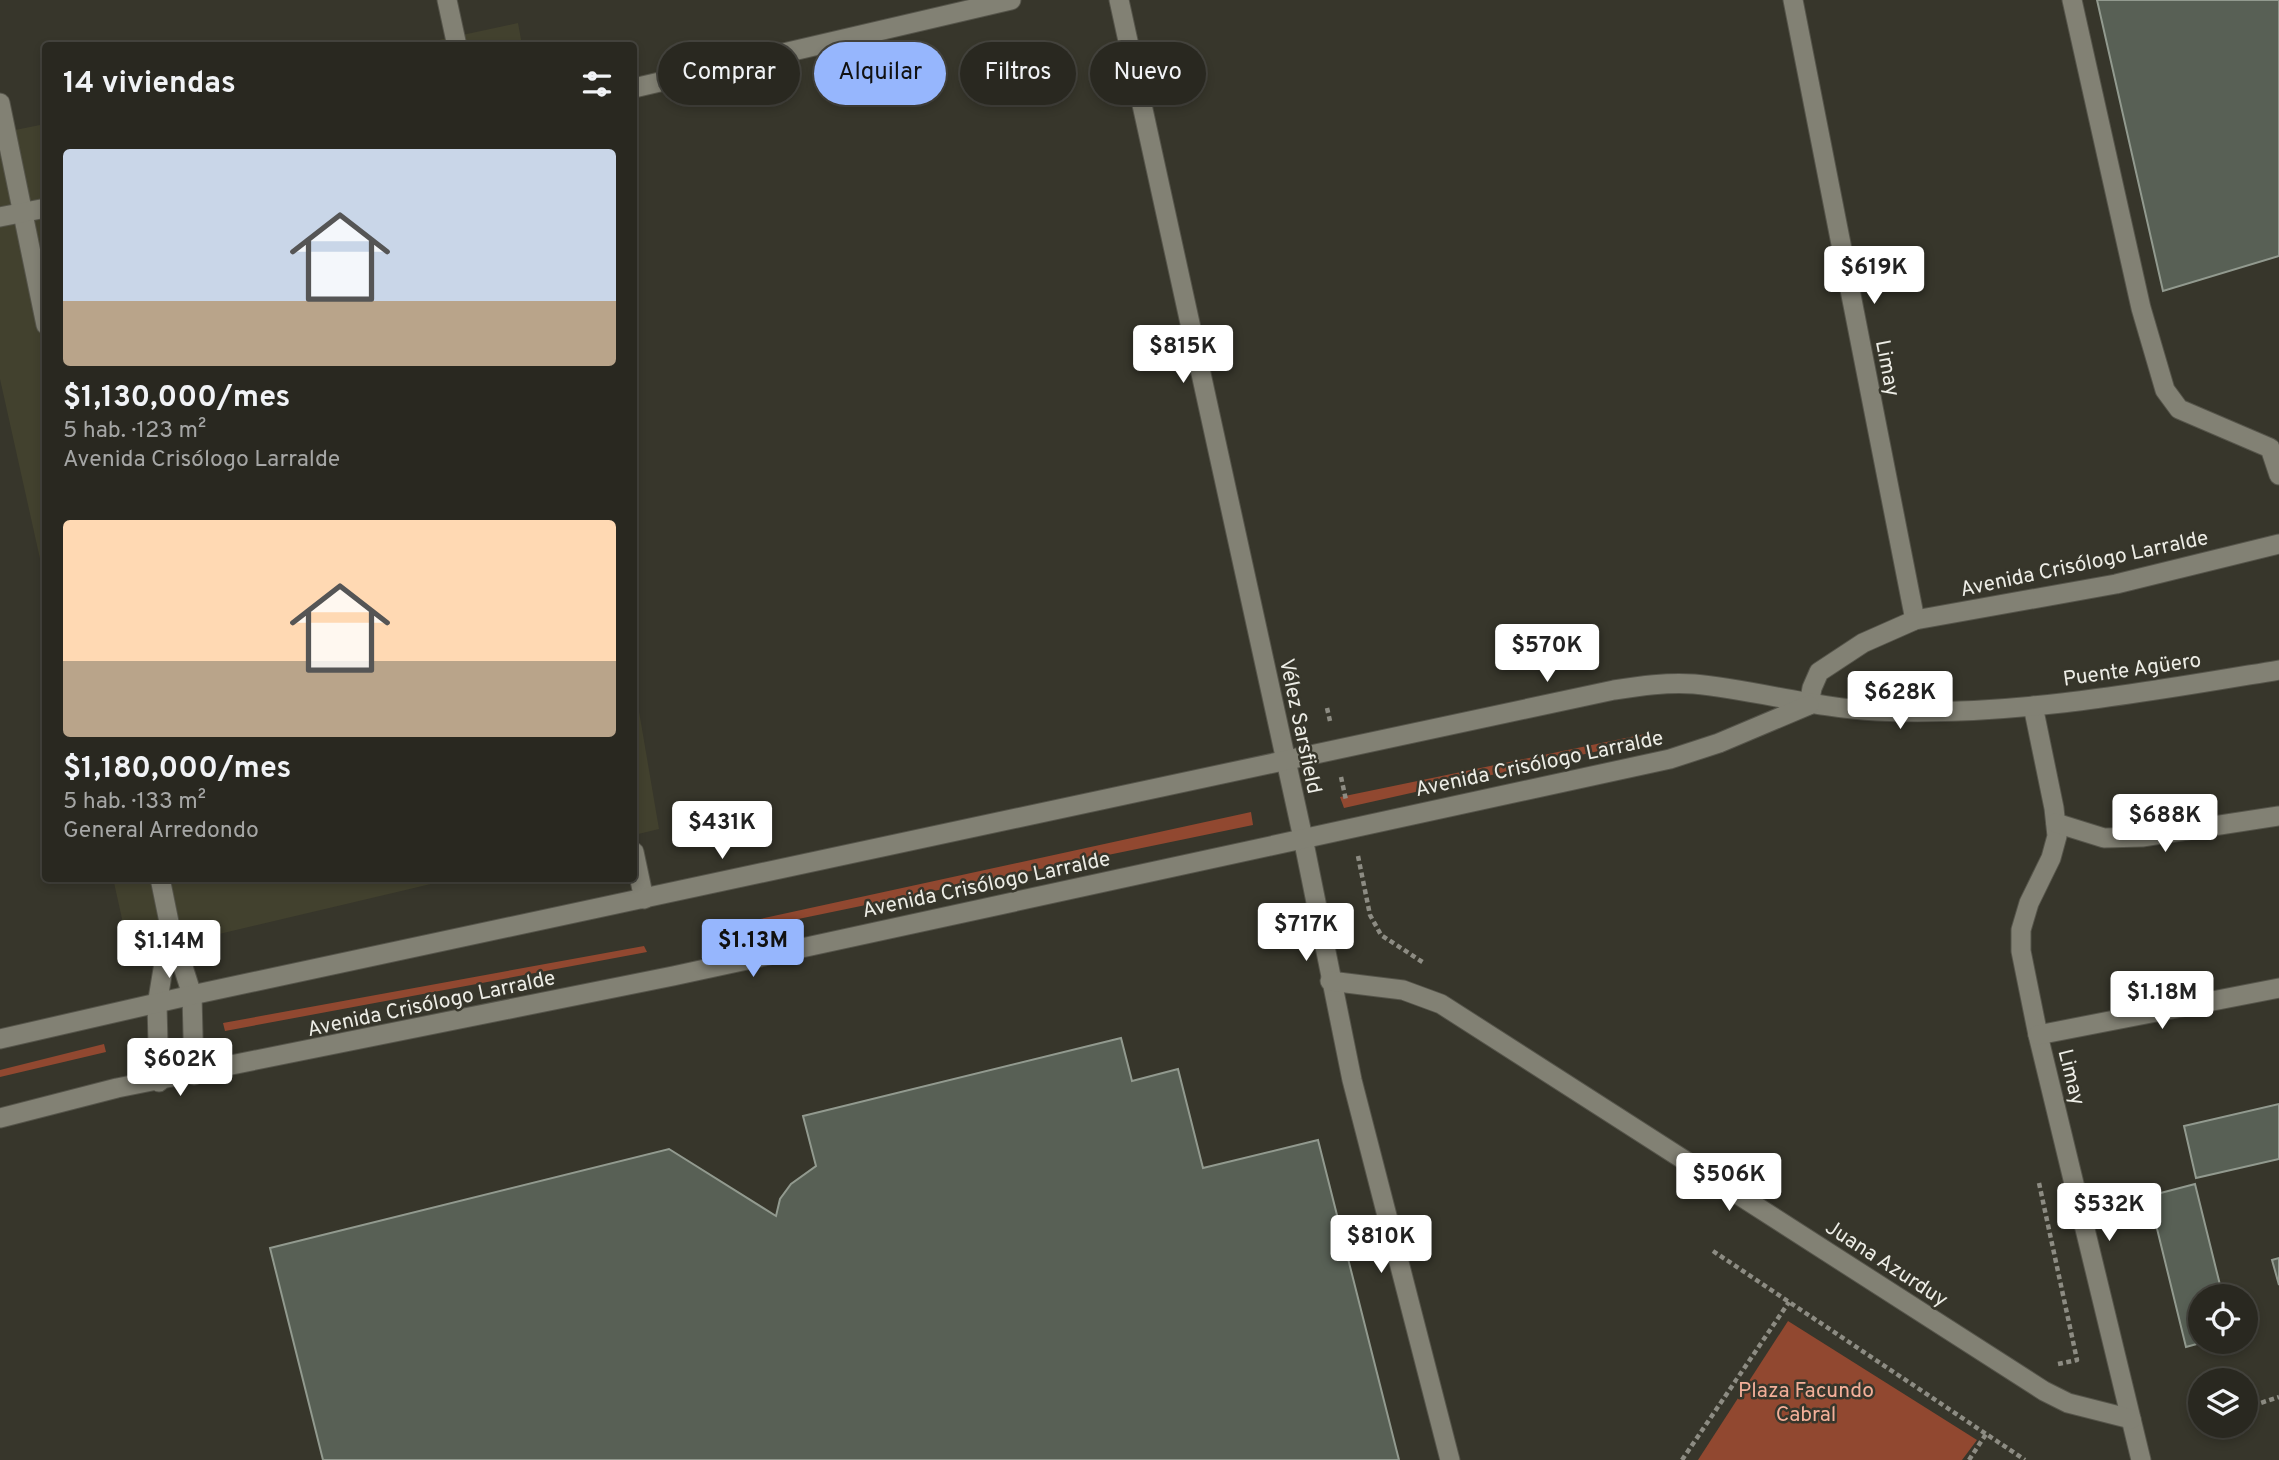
<!DOCTYPE html>
<html lang="es">
<head>
<meta charset="utf-8">
<style>
  :root { --surface:#292820; --page:#35342d; --text:#f1f3f6; --muted:#a5a6a5; --line:#45443e; --accent:#96b6fd }
  body { margin:0; font-family:Overpass,sans-serif; background:var(--page); color:var(--text); height:100vh; display:flex; flex-direction:column; font-size:26px; white-space:nowrap }
  * { box-sizing:border-box; margin:0 }
  p { font-size:23px; color:var(--muted) }
  .icon { flex:none; width:38px; height:38px; fill:none; stroke:currentColor; stroke-width:2; stroke-linecap:round; stroke-linejoin:round }
  .map { position:relative; flex:1; overflow:hidden }
  .details { position:absolute; left:42px; top:42px; width:595px; height:840px; display:flex; flex-direction:column; background:var(--surface); border-radius:7px; box-shadow:0 4px 10px #0003,0 0 0 2px var(--line) }
  .details>* { flex:none }
  .guide { position:absolute; left:658px; top:42px; width:665px; height:63px; display:flex; gap:14px }
  .tools { position:absolute; left:2188px; top:1284px; display:grid; gap:14px }
  .tools a { display:grid; place-items:center; width:70px; height:70px; border-radius:50%; background:var(--surface); box-shadow:0 4px 10px #0003,0 0 0 2px var(--line); font-size:35px }
  .price { position:absolute; translate:-50% -60px; padding:0 16px; border-radius:7px; background:#fff; color:#222; font-size:23px; line-height:46px; filter:drop-shadow(0 2px 4px #0008) }
  .price::after { content:''; position:absolute; left:50%; top:42px; width:21px; height:16px; margin-left:-10px; background:inherit; clip-path:polygon(0 0,100% 0,50% 100%) }
  .price.on { background:var(--accent); color:#111 }
  ul { padding:0; list-style:none }
  li { display:grid; align-content:center; gap:14px; height:371px; padding:0 21px }
  li span { display:grid; place-items:center; height:217px; border-radius:7px; color:#555 }
  li>.icon { margin-inline-start:auto }
  span .icon { width:126px; height:126px; fill:#fffc; stroke-width:1 }
  li b { font-size:30px }
  h2 { display:flex; justify-content:space-between; align-items:center; height:84px; padding:0 21px; font-size:30px }
  .chip { padding:0 24px; border-radius:32px; background:var(--surface); box-shadow:0 4px 10px #0003,0 0 0 2px var(--line); font-size:24px; line-height:63px }
  .chip.on { background:var(--accent); color:#111 }
  .map>svg:first-child { display:block }
  .built { fill:#42412e }
  .green { fill:#914830 }
  .building { fill:#586055; stroke:#929a8f; stroke-width:2 }
  .lines { fill:none; stroke-linecap:round; stroke-linejoin:round }
  .service-casing { stroke:#55544a; stroke-width:21 }
  .minor-casing { stroke:#55544a; stroke-width:21 }
  .tertiary-casing { stroke:#55544a; stroke-width:21 }
  .path { stroke:#8d8c83; stroke-width:4.5; stroke-dasharray:5 3.5; stroke-linecap:butt }
  .service { stroke:#828174; stroke-width:19 }
  .minor { stroke:#828174; stroke-width:19 }
  .tertiary { stroke:#828174; stroke-width:19 }
  .labels { text-anchor:middle; stroke-width:5; stroke-linejoin:round; paint-order:stroke }
  .street-label { font-size:21px; fill:#edede6; stroke:#37362b }
  .park-label { font-size:21px; fill:#f3af99; stroke:#37362b }
</style>
</head>
<body>
<div class="map">
<svg width="2279" height="1460" viewBox="0 0 2279 1460">
  <rect width="100%" height="100%" fill="#37362b"/>
  <g class="built">
    <polygon points="518,23 522,45 411,46"/>
    <polygon points="45,124 45,581 0,379 0,133"/>
    <polygon points="634,682 659,829 634,835"/>
    <polygon points="113,878 452,879 130,955"/>
  </g>
  <g class="green">
    <polygon points="1645,734 1661,737 1344,808 1340,797"/>
    <polygon points="1251,812 1253,825 706,938 705,931"/>
    <polygon points="644,946 647,952 225,1031 223,1023"/>
    <polygon points="104,1044 106,1052 0,1077 0,1070"/>
    <polygon points="1788,1321 1977,1440 1962,1460 1698,1460"/>
  </g>
  <g class="building">
    <polygon points="2097,0 2279,0 2279,256 2163,291"/>
    <polygon points="1121,1038 1132,1081 1178,1069 1203,1168 1318,1140 1399,1460 323,1460 270,1248 669,1149 776,1216 780,1199 791,1184 816,1166 803,1116"/>
    <polygon points="2279,1104 2279,1159 2196,1178 2184,1126"/>
    <polygon points="2195,1184 2223,1297 2200,1297 2200,1342 2204,1342 2186,1347 2149,1196"/>
    <polygon points="2279,1258 2279,1285 2272,1260"/>
  </g>
  <g class="lines">
    <g class="service-casing">
      <polyline id="service" points="2072,0 2141,308 2165,390 2179,409 2270,448 2279,475"/>
    </g>
    <g class="minor-casing">
      <g id="minor">
        <polyline points="447,0 457,46"/>
        <polyline points="1119,0 1303,838 1352,1080 1450,1460"/>
        <polyline points="1793,0 1915,620"/>
        <polyline points="634,88 1011,0"/>
        <polyline points="0,103 46,325"/>
        <polyline points="0,217 46,208"/>
        <polyline points="1809,705 1812,688 1819,672 1863,643 1915,620 2116,584 2279,544"/>
        <polyline points="2033,706 2054,808 2057,836 2051,858 2029,903 2021,930 2021,951 2038,1035 2141,1460"/>
        <polyline points="2056,823 2104,838 2142,837 2279,816"/>
        <polyline points="634,852 644,899"/>
        <polyline points="172,932 192,995 194,1075"/>
        <polyline points="1330,981 1403,990 1441,1004 2044,1391 2068,1403 2131,1419"/>
        <polyline points="2038,1035 2279,988"/>
        <polyline points="159,1082 157,1005 170,927 160,878"/>
      </g>
    </g>
    <g class="tertiary-casing">
      <g id="tertiary">
        <path d="M0,1039l192,-44 1422,-305c26,-4 53,-8 80,-6 62,6 121,24 183,27 135,6 270,-19 402,-41"/>
        <polyline points="0,1118 117,1088 673,976 1670,759 1719,743 1809,705"/>
      </g>
    </g>
    <g class="path">
      <polyline points="1327,708 1330,721"/>
      <polyline points="1341,777 1346,800"/>
      <polyline points="1358,856 1370,915 1381,935 1424,963"/>
      <polyline points="2039,1183 2077,1360 2058,1364"/>
      <polyline points="1713,1251 2025,1460"/>
      <polyline points="2245,1408 2279,1397"/>
      <polyline points="1682,1460 1789,1302"/>
      <polyline points="1969,1460 1986,1434"/>
    </g>
    <use href="#service" class="service"/>
    <use href="#minor" class="minor"/>
    <use href="#tertiary" class="tertiary"/>
  </g>
  <g class="labels">
    <g class="street-label">
      <text transform="translate(1888 368) rotate(79)" y="7">Limay</text>
      <text transform="translate(2084 563) rotate(-12)" y="7">Avenida Crisólogo Larralde</text>
      <text transform="translate(2132 669) rotate(-8)" y="7">Puente Agüero</text>
      <text transform="translate(1301 726) rotate(78)" y="7">Vélez Sarsfield</text>
      <text transform="translate(1539 763) rotate(-12)" y="7">Avenida Crisólogo Larralde</text>
      <text transform="translate(986 884) rotate(-12)" y="7">Avenida Crisólogo Larralde</text>
      <text transform="translate(431 1003) rotate(-12)" y="7">Avenida Crisólogo Larralde</text>
      <text transform="translate(2072 1077) rotate(76)" y="7">Limay</text>
      <text transform="translate(1887 1263) rotate(33)" y="7">Juana Azurduy</text>
    </g>
    <g class="park-label">
      <text x="1806" y="1397">Plaza Facundo<tspan x="1806" dy="24">Cabral</tspan></text>
    </g>
  </g>
</svg>
<div class="tools">
<a><svg class="icon" aria-label="locate" viewBox="0 0 24 24"><circle cx="12" cy="12" r="6"/><path d="M12 2v4M12 18v4M2 12h4M18 12h4"/></svg></a>
<a><svg class="icon" aria-label="layers" viewBox="0 0 24 24"><path d="M12 4l9 5-9 5-9-5zM3 14l9 5 9-5"/></svg></a>
</div>
<b class="price" style="left:1874px;top:306px">$619K</b>
<b class="price" style="left:1183px;top:385px">$815K</b>
<b class="price" style="left:1547px;top:684px">$570K</b>
<b class="price" style="left:1900px;top:731px">$628K</b>
<b class="price" style="left:2165px;top:854px">$688K</b>
<b class="price" style="left:722px;top:861px">$431K</b>
<b class="price" style="left:1306px;top:963px">$717K</b>
<b class="price on" style="left:753px;top:979px">$1.13M</b>
<b class="price" style="left:169px;top:980px">$1.14M</b>
<b class="price" style="left:2162px;top:1031px">$1.18M</b>
<b class="price" style="left:180px;top:1098px">$602K</b>
<b class="price" style="left:1729px;top:1213px">$506K</b>
<b class="price" style="left:2109px;top:1243px">$532K</b>
<b class="price" style="left:1381px;top:1275px">$810K</b>
<div class="guide">
<a class="chip">Comprar</a>
<a class="chip on">Alquilar</a>
<a class="chip">Filtros</a>
<a class="chip">Nuevo</a>
</div>
<section class="details">
<h2>14 viviendas<svg class="icon" aria-label="filters" viewBox="0 0 24 24"><path d="M4 7h16M4 17h16"/><circle cx="9" cy="7" r="2"/><circle cx="15" cy="17" r="2"/></svg></h2>
<ul>
<li><span style="background:linear-gradient(#c9d6e8 70%,#b9a48a 0)"><svg class="icon" aria-label="home" viewBox="0 0 24 24"><path d="M3 11l9-7 9 7M6 9v11h12V9"/></svg></span><div><b>$1,130,000/mes</b><p>5 hab. · 123 m²</p><p>Avenida Crisólogo Larralde</p></div></li>
<li><span style="background:linear-gradient(#ffd9b3 65%,#b9a48a 0)"><svg class="icon" aria-label="home" viewBox="0 0 24 24"><path d="M3 11l9-7 9 7M6 9v11h12V9"/></svg></span><div><b>$1,180,000/mes</b><p>5 hab. · 133 m²</p><p>General Arredondo</p></div></li>
</ul>
</section>
</div>
</body>
</html>
